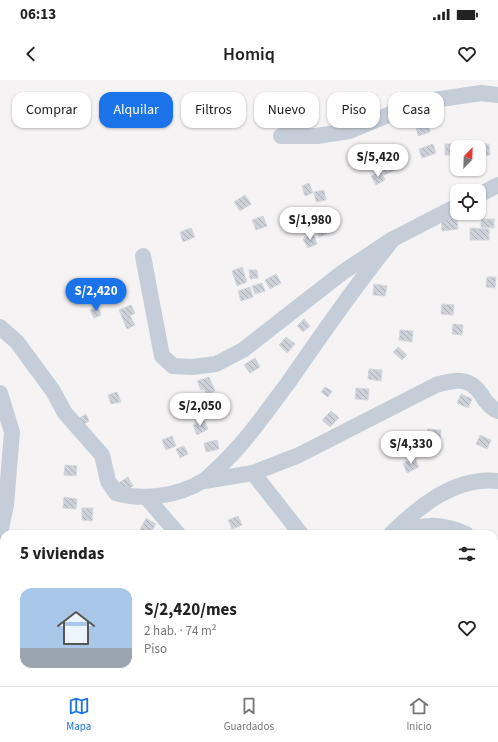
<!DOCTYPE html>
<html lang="es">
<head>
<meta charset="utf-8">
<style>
  :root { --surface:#fff; --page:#f6f6f6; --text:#222; --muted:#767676; --line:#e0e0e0; --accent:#1a73e8 }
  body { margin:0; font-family:"Source Sans 3",sans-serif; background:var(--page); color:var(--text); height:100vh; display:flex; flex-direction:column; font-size:15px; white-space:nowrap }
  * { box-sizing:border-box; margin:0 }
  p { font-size:13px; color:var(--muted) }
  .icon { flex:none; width:22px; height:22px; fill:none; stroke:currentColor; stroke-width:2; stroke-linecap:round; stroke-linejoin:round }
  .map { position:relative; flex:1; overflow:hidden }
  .drawer { position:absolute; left:0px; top:450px; width:498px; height:156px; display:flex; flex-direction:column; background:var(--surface); border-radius:12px 12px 0 0; box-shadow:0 1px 3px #0004 }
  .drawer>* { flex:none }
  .top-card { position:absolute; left:12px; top:12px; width:474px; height:36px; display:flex; gap:8px }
  .needle { width:26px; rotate:23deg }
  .fabs { position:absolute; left:450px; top:60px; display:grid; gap:8px }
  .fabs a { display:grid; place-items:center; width:36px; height:36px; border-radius:8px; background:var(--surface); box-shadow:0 1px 3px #0004; font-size:20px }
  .price { position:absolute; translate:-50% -34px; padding:0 9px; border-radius:14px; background:#fff; color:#222; font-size:13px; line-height:26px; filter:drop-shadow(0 1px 2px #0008) }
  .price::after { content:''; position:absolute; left:50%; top:24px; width:12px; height:9px; margin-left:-6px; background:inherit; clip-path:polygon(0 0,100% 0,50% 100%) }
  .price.selected { background:var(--accent); color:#fff }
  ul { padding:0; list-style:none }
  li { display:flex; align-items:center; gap:12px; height:100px; padding:0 20px }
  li+li { border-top:1px solid var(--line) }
  li span { display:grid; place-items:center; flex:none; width:112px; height:80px; border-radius:12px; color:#555 }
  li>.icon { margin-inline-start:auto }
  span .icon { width:48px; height:48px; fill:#fffc; stroke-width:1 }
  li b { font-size:17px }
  h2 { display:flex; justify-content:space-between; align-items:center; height:48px; padding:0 20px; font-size:17px }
  .pill { padding:0 14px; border-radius:12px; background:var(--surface); box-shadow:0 1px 3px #0004; font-size:14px; line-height:36px }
  .pill.selected { background:var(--accent); color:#fff }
  .status { display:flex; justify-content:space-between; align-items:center; height:28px; padding:0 20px; background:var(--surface); direction:ltr }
  .status svg { height:11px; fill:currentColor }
  header { display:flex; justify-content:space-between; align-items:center; height:52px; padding:0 20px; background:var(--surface); font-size:18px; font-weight:600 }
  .tab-bar { display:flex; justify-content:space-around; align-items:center; height:56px; border-top:1px solid var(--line); background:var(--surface); font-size:11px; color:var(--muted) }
  .tab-bar a { display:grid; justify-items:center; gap:2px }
  .tab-bar .selected { color:var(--accent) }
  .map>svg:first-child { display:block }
  .building { fill:url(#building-back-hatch); stroke:#d6d8df }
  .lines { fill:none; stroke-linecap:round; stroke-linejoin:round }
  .minor { stroke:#c5ced8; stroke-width:16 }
</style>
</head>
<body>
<div class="status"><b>06:13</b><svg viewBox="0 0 49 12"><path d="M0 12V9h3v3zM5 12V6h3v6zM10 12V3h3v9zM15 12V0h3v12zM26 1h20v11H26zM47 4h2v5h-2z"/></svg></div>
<header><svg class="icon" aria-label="back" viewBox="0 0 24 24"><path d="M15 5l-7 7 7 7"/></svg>Homiq<svg class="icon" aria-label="heart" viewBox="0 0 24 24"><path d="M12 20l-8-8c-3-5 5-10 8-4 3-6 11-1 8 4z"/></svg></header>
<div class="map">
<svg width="498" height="606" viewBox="0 0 498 606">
  <defs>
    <pattern id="building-back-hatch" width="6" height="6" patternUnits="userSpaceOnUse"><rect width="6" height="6" fill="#ced1d8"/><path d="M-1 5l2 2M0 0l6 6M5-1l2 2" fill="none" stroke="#a9acb3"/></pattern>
  </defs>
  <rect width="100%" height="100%" fill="#f5f3f3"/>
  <g class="building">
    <polygon points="428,43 430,52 418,56 416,47"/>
    <polygon points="433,64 436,73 422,78 419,69"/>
    <polygon points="445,64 461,64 461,67 457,67 457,75 445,75"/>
    <polygon points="479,64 489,64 490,75 479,76"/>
    <polygon points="401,77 405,86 384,95 381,85"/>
    <polygon points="381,91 385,100 376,105 371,96"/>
    <polygon points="309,103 313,113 305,116 302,106"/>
    <polygon points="324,110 326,120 316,122 314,112"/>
    <polygon points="245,115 251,124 240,131 234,122"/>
    <polygon points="319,127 321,135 313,136 312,128"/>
    <polygon points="332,129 333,137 324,138 323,131"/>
    <polygon points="263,136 267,146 256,150 252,140"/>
    <polygon points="457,138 458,149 442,151 441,139"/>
    <polygon points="481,139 494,139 494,148 481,147"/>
    <polygon points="326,142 331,152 319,157 315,147"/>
    <polygon points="191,148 195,157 183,162 180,152"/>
    <polygon points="470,148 489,149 489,160 470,160"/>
    <polygon points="313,154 317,164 308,168 303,159"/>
    <polygon points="242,187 247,202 237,206 232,191"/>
    <polygon points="249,190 257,190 258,198 250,199"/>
    <polygon points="276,194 281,203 270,209 265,200"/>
    <polygon points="487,197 496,197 495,208 486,207"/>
    <polygon points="262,203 265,211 255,214 252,206"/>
    <polygon points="374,204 387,206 385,216 373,215"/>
    <polygon points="250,207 253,217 241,221 238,211"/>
    <polygon points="442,224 454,225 453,235 441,234"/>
    <polygon points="131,225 135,233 130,236 135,245 127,249 119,230"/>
    <polygon points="98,227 101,235 94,238 90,230"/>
    <polygon points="304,239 310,246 303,252 297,246"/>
    <polygon points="453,244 463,245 462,255 452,254"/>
    <polygon points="400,250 413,251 412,262 399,260"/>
    <polygon points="286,257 295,264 287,273 279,265"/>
    <polygon points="398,267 407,275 402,280 393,272"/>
    <polygon points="255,278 260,287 250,293 244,285"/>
    <polygon points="369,289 382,290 381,301 368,299"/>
    <polygon points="209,297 215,311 206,315 204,309 201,310 197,301"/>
    <polygon points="325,307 332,311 328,317 321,312"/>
    <polygon points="356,308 369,309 368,320 355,319"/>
    <polygon points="117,312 121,322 111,324 108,315"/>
    <polygon points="461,314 472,319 468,328 457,323"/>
    <polygon points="331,331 339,338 330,347 322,340"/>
    <polygon points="86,334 89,341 81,346 78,339"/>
    <polygon points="204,340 208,349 197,355 193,345"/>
    <polygon points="428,349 441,350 440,361 427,359"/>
    <polygon points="480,355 491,360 487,369 476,364"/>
    <polygon points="172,356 176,366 166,370 162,360"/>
    <polygon points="217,360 219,369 206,372 204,363"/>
    <polygon points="184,366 188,374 180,378 176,369"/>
    <polygon points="415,378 419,387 407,393 403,383"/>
    <polygon points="65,385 77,386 76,396 64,395"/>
    <polygon points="128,397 133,406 123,413 117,404"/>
    <polygon points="64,417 77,419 76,429 63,428"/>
    <polygon points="82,428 93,428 92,441 82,440"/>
    <polygon points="238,436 242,445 232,449 228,440"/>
    <polygon points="146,438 156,444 150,454 140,450"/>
    <polygon points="59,602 72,604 71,606 58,606"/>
  </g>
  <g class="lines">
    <g class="minor">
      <polyline points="281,56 317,56 349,51 420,22 481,13 498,15"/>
      <polyline points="479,115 498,105"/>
      <polyline points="143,176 162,276 173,286 192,287 216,284 243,270 343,192 393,159 457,126"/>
      <path d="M0,247l17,15 36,49 12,22 37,42 6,26 8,12c27,8 62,3 87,-12 6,-3 11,-10 16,-14 27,-25 47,-55 69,-84 34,-49 68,-98 105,-144"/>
      <polyline points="0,313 12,352 6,425 0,453"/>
      <polyline points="253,393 301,454"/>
      <path d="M204,401l49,-8 46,-18 137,-70c17,-5 33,-9 45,9 4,7 9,14 17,17"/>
      <polyline points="147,418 178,454"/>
      <path d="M394,452c28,-7 45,-10 72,2"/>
      <path d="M391,454c28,-28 65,-58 107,-53"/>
      <polyline points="494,466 498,469"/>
      <polyline points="0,493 4,498"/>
      <polyline points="93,602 93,606"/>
      <polyline points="199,602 199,606"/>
      <polyline points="293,602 296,606"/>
      <polyline points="375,606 382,602"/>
      <polyline points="478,606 480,602"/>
    </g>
  </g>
</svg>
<div class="fabs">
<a><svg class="needle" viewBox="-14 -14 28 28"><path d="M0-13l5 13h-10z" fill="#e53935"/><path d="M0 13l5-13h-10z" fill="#767676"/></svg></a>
<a><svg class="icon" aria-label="locate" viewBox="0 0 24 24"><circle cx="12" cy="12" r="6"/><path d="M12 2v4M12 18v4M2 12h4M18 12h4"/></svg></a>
</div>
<b class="price" style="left:378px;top:98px">S/5,420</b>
<b class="price" style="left:310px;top:161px">S/1,980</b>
<b class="price selected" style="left:96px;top:232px">S/2,420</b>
<b class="price" style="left:200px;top:347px">S/2,050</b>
<b class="price" style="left:411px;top:385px">S/4,330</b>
<div class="top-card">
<a class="pill">Comprar</a>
<a class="pill selected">Alquilar</a>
<a class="pill">Filtros</a>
<a class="pill">Nuevo</a>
<a class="pill">Piso</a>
<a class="pill">Casa</a>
</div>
<section class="drawer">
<h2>5 viviendas<svg class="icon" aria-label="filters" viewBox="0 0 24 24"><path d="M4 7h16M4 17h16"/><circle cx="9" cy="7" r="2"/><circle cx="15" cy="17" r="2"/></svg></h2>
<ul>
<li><span style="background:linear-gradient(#a9c7e8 75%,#9aa5b1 0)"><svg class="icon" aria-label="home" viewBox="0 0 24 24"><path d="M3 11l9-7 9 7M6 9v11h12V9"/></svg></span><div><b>S/2,420/mes</b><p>2 hab. · 74 m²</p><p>Piso</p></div><svg class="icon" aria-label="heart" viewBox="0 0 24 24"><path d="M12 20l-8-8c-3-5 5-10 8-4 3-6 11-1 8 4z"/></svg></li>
</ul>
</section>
</div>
<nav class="tab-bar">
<a class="selected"><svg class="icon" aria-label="map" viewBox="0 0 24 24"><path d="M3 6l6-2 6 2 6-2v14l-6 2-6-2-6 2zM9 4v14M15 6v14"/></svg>Mapa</a>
<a><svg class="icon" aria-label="saved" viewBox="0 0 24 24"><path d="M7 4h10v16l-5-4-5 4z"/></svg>Guardados</a>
<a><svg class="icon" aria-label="home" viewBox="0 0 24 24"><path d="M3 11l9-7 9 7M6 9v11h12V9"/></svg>Inicio</a>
</nav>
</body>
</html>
